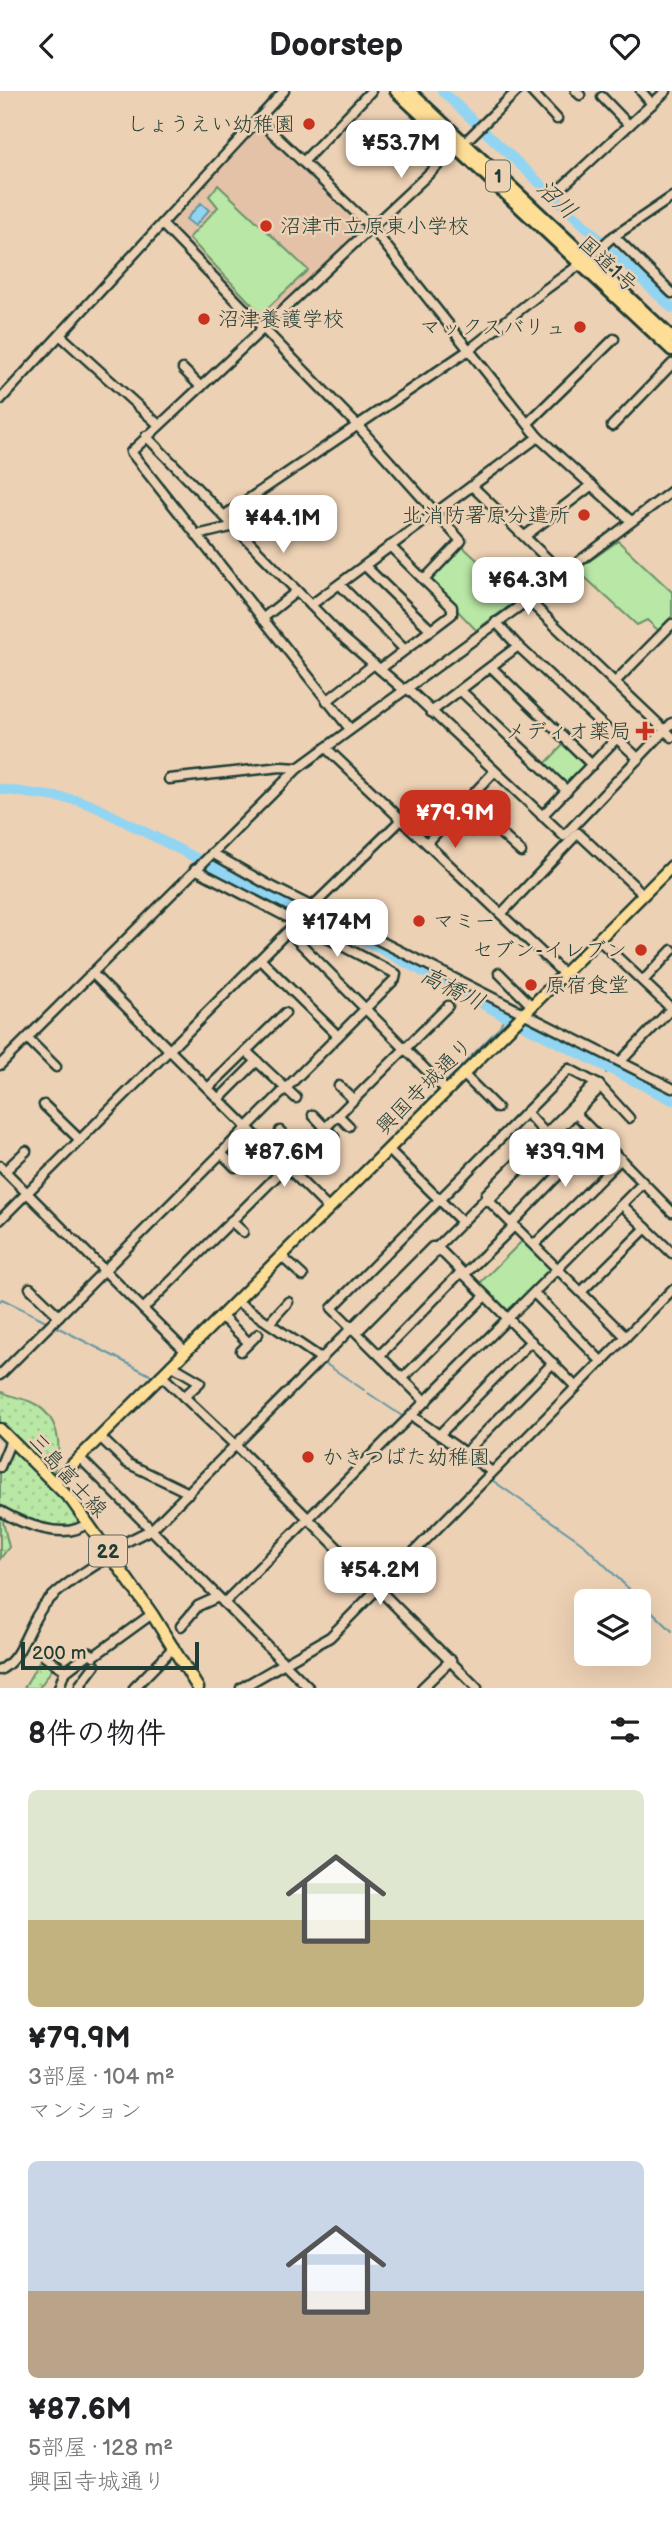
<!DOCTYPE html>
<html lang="ja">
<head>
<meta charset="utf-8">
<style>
  :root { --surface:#fff; --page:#f2f2f2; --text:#202124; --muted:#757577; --accent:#c8321e }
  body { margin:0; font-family:"Balsamiq Sans","Klee One",sans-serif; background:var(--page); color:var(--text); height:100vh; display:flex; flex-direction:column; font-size:26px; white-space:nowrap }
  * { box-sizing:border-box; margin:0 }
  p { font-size:23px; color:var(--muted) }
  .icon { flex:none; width:38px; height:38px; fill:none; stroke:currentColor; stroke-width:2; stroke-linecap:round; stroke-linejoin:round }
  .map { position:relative; height:1597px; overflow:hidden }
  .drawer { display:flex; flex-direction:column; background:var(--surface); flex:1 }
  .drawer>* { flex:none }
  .fabs { position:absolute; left:574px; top:1498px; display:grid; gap:14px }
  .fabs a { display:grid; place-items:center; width:77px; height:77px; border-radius:10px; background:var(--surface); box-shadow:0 7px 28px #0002; font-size:35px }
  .scale { position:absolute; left:21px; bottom:18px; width:178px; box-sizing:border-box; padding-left:7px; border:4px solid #1f3d34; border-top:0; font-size:19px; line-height:24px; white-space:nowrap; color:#1f3d34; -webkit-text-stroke:5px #edd1b4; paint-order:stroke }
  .price { position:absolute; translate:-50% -60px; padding:0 16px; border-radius:14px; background:#fff; color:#222; font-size:23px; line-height:46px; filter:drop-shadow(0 2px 4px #0008) }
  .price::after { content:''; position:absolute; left:50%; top:42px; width:21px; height:16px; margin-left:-10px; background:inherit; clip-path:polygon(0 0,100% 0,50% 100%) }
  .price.active { background:var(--accent); color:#fff }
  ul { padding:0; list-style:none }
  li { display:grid; align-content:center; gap:14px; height:371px; padding:0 28px }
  li span { display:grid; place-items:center; height:217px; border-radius:10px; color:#555 }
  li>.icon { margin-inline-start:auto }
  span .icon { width:126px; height:126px; fill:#fffc; stroke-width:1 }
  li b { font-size:30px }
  h2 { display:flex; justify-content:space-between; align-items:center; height:84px; padding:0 28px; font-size:30px }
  header { display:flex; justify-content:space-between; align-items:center; height:91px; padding:0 28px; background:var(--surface); font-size:32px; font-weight:800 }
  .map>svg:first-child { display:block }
  .built { fill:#e4c2a7 }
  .grass { fill:url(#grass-dots); stroke:#6c926c; stroke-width:2 }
  .park { fill:#b9e7a5; stroke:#6c926c; stroke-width:2 }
  .water { fill:#92d5f3; stroke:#6498a7; stroke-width:2 }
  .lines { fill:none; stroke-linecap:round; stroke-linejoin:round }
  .stream { stroke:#6498a7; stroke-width:2 }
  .river { stroke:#92d5f3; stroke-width:10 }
  .minor-casing { stroke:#1f3d34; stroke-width:13 }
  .major-casing { stroke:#1f3d34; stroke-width:15 }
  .highway-casing { stroke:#1f3d34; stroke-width:16 }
  .minor { stroke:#edd1b4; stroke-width:8 }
  .major { stroke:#fedd96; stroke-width:10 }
  .highway { stroke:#fedd96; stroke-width:10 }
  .poi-dot { fill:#c8321e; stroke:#edd1b4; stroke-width:2.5 }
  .labels { text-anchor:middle; stroke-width:5; stroke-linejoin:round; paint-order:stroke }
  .shield { fill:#edd1b4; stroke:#5d695a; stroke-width:2 }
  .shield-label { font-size:19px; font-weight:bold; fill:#1f3d34 }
  .poi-label { font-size:21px; fill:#1f3d34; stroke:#edd1b4; text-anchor:end }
  .street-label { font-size:21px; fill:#1f3d34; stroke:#edd1b4 }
  .water-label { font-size:23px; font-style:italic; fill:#25453e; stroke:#edd1b4 }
</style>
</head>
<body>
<header><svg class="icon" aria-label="back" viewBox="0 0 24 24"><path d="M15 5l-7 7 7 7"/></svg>Doorstep<svg class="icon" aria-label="heart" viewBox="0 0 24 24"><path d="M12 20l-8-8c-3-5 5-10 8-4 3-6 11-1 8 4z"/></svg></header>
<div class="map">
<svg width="672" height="1597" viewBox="0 0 672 1597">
  <defs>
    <pattern id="grass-dots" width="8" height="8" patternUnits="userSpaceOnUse" patternTransform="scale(1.75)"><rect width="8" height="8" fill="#b9e7a5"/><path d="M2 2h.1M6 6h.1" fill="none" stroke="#9fc78f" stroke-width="1.8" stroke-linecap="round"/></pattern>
  </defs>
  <rect width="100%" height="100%" fill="#edd1b4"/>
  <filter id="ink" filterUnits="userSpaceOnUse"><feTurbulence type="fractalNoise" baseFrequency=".0143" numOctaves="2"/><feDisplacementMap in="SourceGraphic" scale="14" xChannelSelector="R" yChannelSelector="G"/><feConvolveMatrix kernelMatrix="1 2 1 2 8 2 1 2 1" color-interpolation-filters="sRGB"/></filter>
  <g filter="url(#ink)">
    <polygon class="built" points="262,40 363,136 362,140 264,230 260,231 169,134 254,41"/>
    <g class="grass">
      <path d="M0,1300c10,6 20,6 31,11 28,13 33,45 22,71l-2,1 -51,-50z"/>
      <path d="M13,1356l50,49 22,27c-18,14 -59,0 -79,-7l-3,6 6,25 -9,12v-87l10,-24z"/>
      <polygon points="42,1565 55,1574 39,1597 24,1597"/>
    </g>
    <g class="park">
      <polygon points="218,94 308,179 261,223 189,147 218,116 209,105"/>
      <polygon points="618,450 672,501 672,525 659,540 647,529 637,534 577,479"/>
      <polygon points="463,456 519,508 476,539 429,490"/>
      <polygon points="566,651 588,672 571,694 565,695 544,674"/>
      <polygon points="522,1150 549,1177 549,1183 510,1221 506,1222 478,1194"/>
    </g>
    <polygon class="water" points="201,112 209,119 195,135 186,128"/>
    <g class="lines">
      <g class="stream">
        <polyline points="606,982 609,976"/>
        <polyline points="444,993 499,937 505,925"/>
        <polyline points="328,1111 440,997"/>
        <polyline points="0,1210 2,1208 48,1231"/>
        <polyline points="53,1234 154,1286"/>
        <polyline points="192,1245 322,1117"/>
        <polyline points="323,1271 364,1299"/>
        <polyline points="158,1282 179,1259"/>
        <polyline points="368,1302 405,1327"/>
        <polyline points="410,1330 485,1383"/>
        <polyline points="489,1387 581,1451 672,1540"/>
      </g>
      <g class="river">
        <polyline points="442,0 672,217"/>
        <polyline points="0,698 77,709 94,715 300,820 379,857 505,925 672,1009"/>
      </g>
      <g class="minor-casing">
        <g id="minor">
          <polyline points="531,0 557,28"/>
          <polyline points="576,0 580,4"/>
          <polyline points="641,0 652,13"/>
          <polyline points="602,6 629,34"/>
          <polyline points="258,28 372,137 538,346 631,430"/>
          <polyline points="470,46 517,0"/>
          <polyline points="303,71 371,0"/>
          <polyline points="559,99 666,0"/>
          <polyline points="162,133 357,334 461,450 424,489 452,516 452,523 380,578"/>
          <polyline points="614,145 672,202"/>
          <polyline points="61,245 159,334"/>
          <polyline points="183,278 201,296"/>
          <polyline points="0,309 284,0"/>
          <polyline points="528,332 614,248"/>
          <polyline points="612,335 672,273"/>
          <polyline points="146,345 341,545 404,599"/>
          <polyline points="472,395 562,482"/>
          <polyline points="225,424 469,259 546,198 593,164 610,148 672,106"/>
          <polyline points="197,444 235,435"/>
          <polyline points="525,445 592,394"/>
          <polyline points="390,455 424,489"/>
          <polyline points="365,475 430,538"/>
          <polyline points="340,494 404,558"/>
          <polyline points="528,509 672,646"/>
          <polyline points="311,514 538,346"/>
          <polyline points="262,528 297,500"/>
          <polyline points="496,531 518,555"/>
          <polyline points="491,576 592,674"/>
          <polyline points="615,591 672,533"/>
          <polyline points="407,597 564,745 672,632"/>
          <polyline points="461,600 567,700"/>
          <polyline points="327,610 374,573"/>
          <polyline points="431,621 518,555 639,668"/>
          <polyline points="350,638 131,361 450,63"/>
          <polyline points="326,657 564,883"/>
          <polyline points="169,688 281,676 298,677"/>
          <polyline points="471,706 490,724 498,740 521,761"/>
          <polyline points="455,723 473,740"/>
          <polyline points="542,725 617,647"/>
          <polyline points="427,752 494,681"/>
          <polyline points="212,762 265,792 672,997"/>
          <polyline points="313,815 401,729"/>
          <polyline points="501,823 578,742 643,803"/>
          <polyline points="288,840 446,999"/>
          <polyline points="598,848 672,918"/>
          <polyline points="261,869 338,945"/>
          <polyline points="92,882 329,1118"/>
          <polyline points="499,882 532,915"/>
          <polyline points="643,890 672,859"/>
          <polyline points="27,947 56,976"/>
          <polyline points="246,960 296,1007"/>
          <polyline points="621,970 672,917"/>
          <polyline points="0,974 298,677 528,509 672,400"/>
          <polyline points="463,983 497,1017"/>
          <polyline points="339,995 353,1008"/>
          <polyline points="208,997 285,922"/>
          <polyline points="219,1008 257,970"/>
          <polyline points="44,1014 80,1049"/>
          <polyline points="573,1020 672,1121"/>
          <polyline points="526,1021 545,1042"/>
          <polyline points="313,1024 334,1046"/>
          <polyline points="338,1024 349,1035"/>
          <polyline points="280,1040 300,1061"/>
          <polyline points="312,1050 322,1060"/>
          <polyline points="388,1058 462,1131"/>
          <polyline points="221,1062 235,1076 261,1050"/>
          <polyline points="0,1075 185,1260"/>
          <polyline points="5,1080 26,1060"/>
          <polyline points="486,1107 626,1246"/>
          <polyline points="488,1110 596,1001 599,994"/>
          <polyline points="622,1114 672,1162"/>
          <polyline points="0,1129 296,832"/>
          <polyline points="231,1130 243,1141"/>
          <polyline points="511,1133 597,1044"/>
          <polyline points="534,1154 621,1068"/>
          <polyline points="437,1156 576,1296"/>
          <polyline points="281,1165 303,1185"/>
          <polyline points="464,1184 514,1135"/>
          <polyline points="30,1197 59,1225"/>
          <polyline points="581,1201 646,1137"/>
          <polyline points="534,1202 602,1271"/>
          <polyline points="236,1210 322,1268"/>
          <polyline points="143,1218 448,915"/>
          <polyline points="221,1225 249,1252"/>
          <polyline points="269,1232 288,1211"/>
          <polyline points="357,1241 436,1161 437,1156 486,1107 486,1103 592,996 599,994"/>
          <polyline points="241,1260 258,1243"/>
          <polyline points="380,1264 461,1181"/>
          <polyline points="171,1274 200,1291 184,1306"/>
          <polyline points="0,1284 395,888 396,883 195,778"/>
          <polyline points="161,1284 235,1354 477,1597"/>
          <polyline points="403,1287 485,1205"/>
          <polyline points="426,1311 332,1217 569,978 599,994 629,1027"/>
          <polyline points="412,1325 491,1380"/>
          <polyline points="439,1344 531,1250"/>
          <polyline points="100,1346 127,1372 189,1402"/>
          <polyline points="466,1361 553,1272"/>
          <polyline points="79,1366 309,1597"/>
          <polyline points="0,1376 11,1349"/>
          <path d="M0,1420c21,12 66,31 87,12"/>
          <polyline points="108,1460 152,1438 432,1156 437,1156"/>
          <polyline points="224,1512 643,1092"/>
          <polyline points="181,1535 198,1515 218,1506"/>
          <polyline points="45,1566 65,1579 59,1597"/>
          <path d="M0,1579c24,-13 27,-46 45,-66 18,-20 43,-34 66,-49"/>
          <polyline points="65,1581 90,1562 94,1565 152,1523"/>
          <polyline points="82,1597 80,1594 95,1574"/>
          <polyline points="134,1597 174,1556"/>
          <polyline points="241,1597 330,1546 672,1199"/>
          <polyline points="422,1597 451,1569"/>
        </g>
      </g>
      <g class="major-casing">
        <g id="major">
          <polyline points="0,1338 72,1410 152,1523 198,1597"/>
          <polyline points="54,1392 672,775"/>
        </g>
      </g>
      <g class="highway-casing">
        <g id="highway">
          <polyline points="396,0 672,259"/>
          <polyline points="409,0 672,247"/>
        </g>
      </g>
      <use href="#minor" class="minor"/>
      <use href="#major" class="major"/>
      <use href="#highway" class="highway"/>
    </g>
  </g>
  <g class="poi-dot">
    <circle cx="309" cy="33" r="7"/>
    <circle cx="266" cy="135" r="7"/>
    <circle cx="204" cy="228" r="7"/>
    <circle cx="580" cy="236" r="7"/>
    <circle cx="584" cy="424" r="7"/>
    <path d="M641.5 629.5h7v7h7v7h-7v7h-7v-7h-7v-7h7z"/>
    <circle cx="419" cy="830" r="7"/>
    <circle cx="641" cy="859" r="7"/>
    <circle cx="531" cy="894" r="7"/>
    <circle cx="308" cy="1366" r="7"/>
  </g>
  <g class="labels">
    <g class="shield">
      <rect x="486" y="69.5" width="24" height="31" rx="5"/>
      <rect x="89" y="1444.5" width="38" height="31" rx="5"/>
    </g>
    <g class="shield-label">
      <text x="498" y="92">1</text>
      <text x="108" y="1467">22</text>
    </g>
    <g class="poi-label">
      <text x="295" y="40">しょうえい幼稚園</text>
      <text x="280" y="142" text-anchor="start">沼津市立原東小学校</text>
      <text x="218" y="235" text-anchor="start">沼津養護学校</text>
      <text x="566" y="243">マックスバリュ</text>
      <text x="570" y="431">北消防署原分遣所</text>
      <text x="631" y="647">メディオ薬局</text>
      <text x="433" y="837" text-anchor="start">マミー</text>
      <text x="627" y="866">セブン-イレブン</text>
      <text x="545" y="901" text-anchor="start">原宿食堂</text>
      <text x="322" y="1373" text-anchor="start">かきつばた幼稚園</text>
    </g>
    <g class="street-label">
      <text transform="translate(608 173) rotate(43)" y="7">国道1号</text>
      <text transform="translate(424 995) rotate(-45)" y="7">興国寺城通り</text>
      <text transform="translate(68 1384) rotate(48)" y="7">三島富士線</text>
    </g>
    <g class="water-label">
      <text transform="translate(557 108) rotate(43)" y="8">沼川</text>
      <text transform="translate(453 897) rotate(27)" y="8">高橋川</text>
    </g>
  </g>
</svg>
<div class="fabs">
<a><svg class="icon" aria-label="layers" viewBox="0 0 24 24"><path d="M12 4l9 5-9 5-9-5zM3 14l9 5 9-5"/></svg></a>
</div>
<div class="scale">200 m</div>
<b class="price" style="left:401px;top:89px">¥53.7M</b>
<b class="price" style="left:283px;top:464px">¥44.1M</b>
<b class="price" style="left:528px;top:526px">¥64.3M</b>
<b class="price active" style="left:455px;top:759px">¥79.9M</b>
<b class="price" style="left:337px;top:868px">¥174M</b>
<b class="price" style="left:284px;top:1098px">¥87.6M</b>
<b class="price" style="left:565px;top:1098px">¥39.9M</b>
<b class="price" style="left:380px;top:1516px">¥54.2M</b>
</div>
<section class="drawer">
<h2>8件の物件<svg class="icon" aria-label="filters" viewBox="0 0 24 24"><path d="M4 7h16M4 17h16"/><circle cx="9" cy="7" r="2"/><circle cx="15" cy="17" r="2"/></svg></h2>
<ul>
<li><span style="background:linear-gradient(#dfe7d0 60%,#c2b280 0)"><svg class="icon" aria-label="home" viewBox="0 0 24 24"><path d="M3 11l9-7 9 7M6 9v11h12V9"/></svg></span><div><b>¥79.9M</b><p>3部屋 · 104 m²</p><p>マンション</p></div></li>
<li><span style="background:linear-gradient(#c9d6e8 60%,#b9a48a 0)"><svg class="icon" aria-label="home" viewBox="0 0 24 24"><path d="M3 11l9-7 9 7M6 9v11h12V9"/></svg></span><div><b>¥87.6M</b><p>5部屋 · 128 m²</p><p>興国寺城通り</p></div></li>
</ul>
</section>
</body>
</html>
